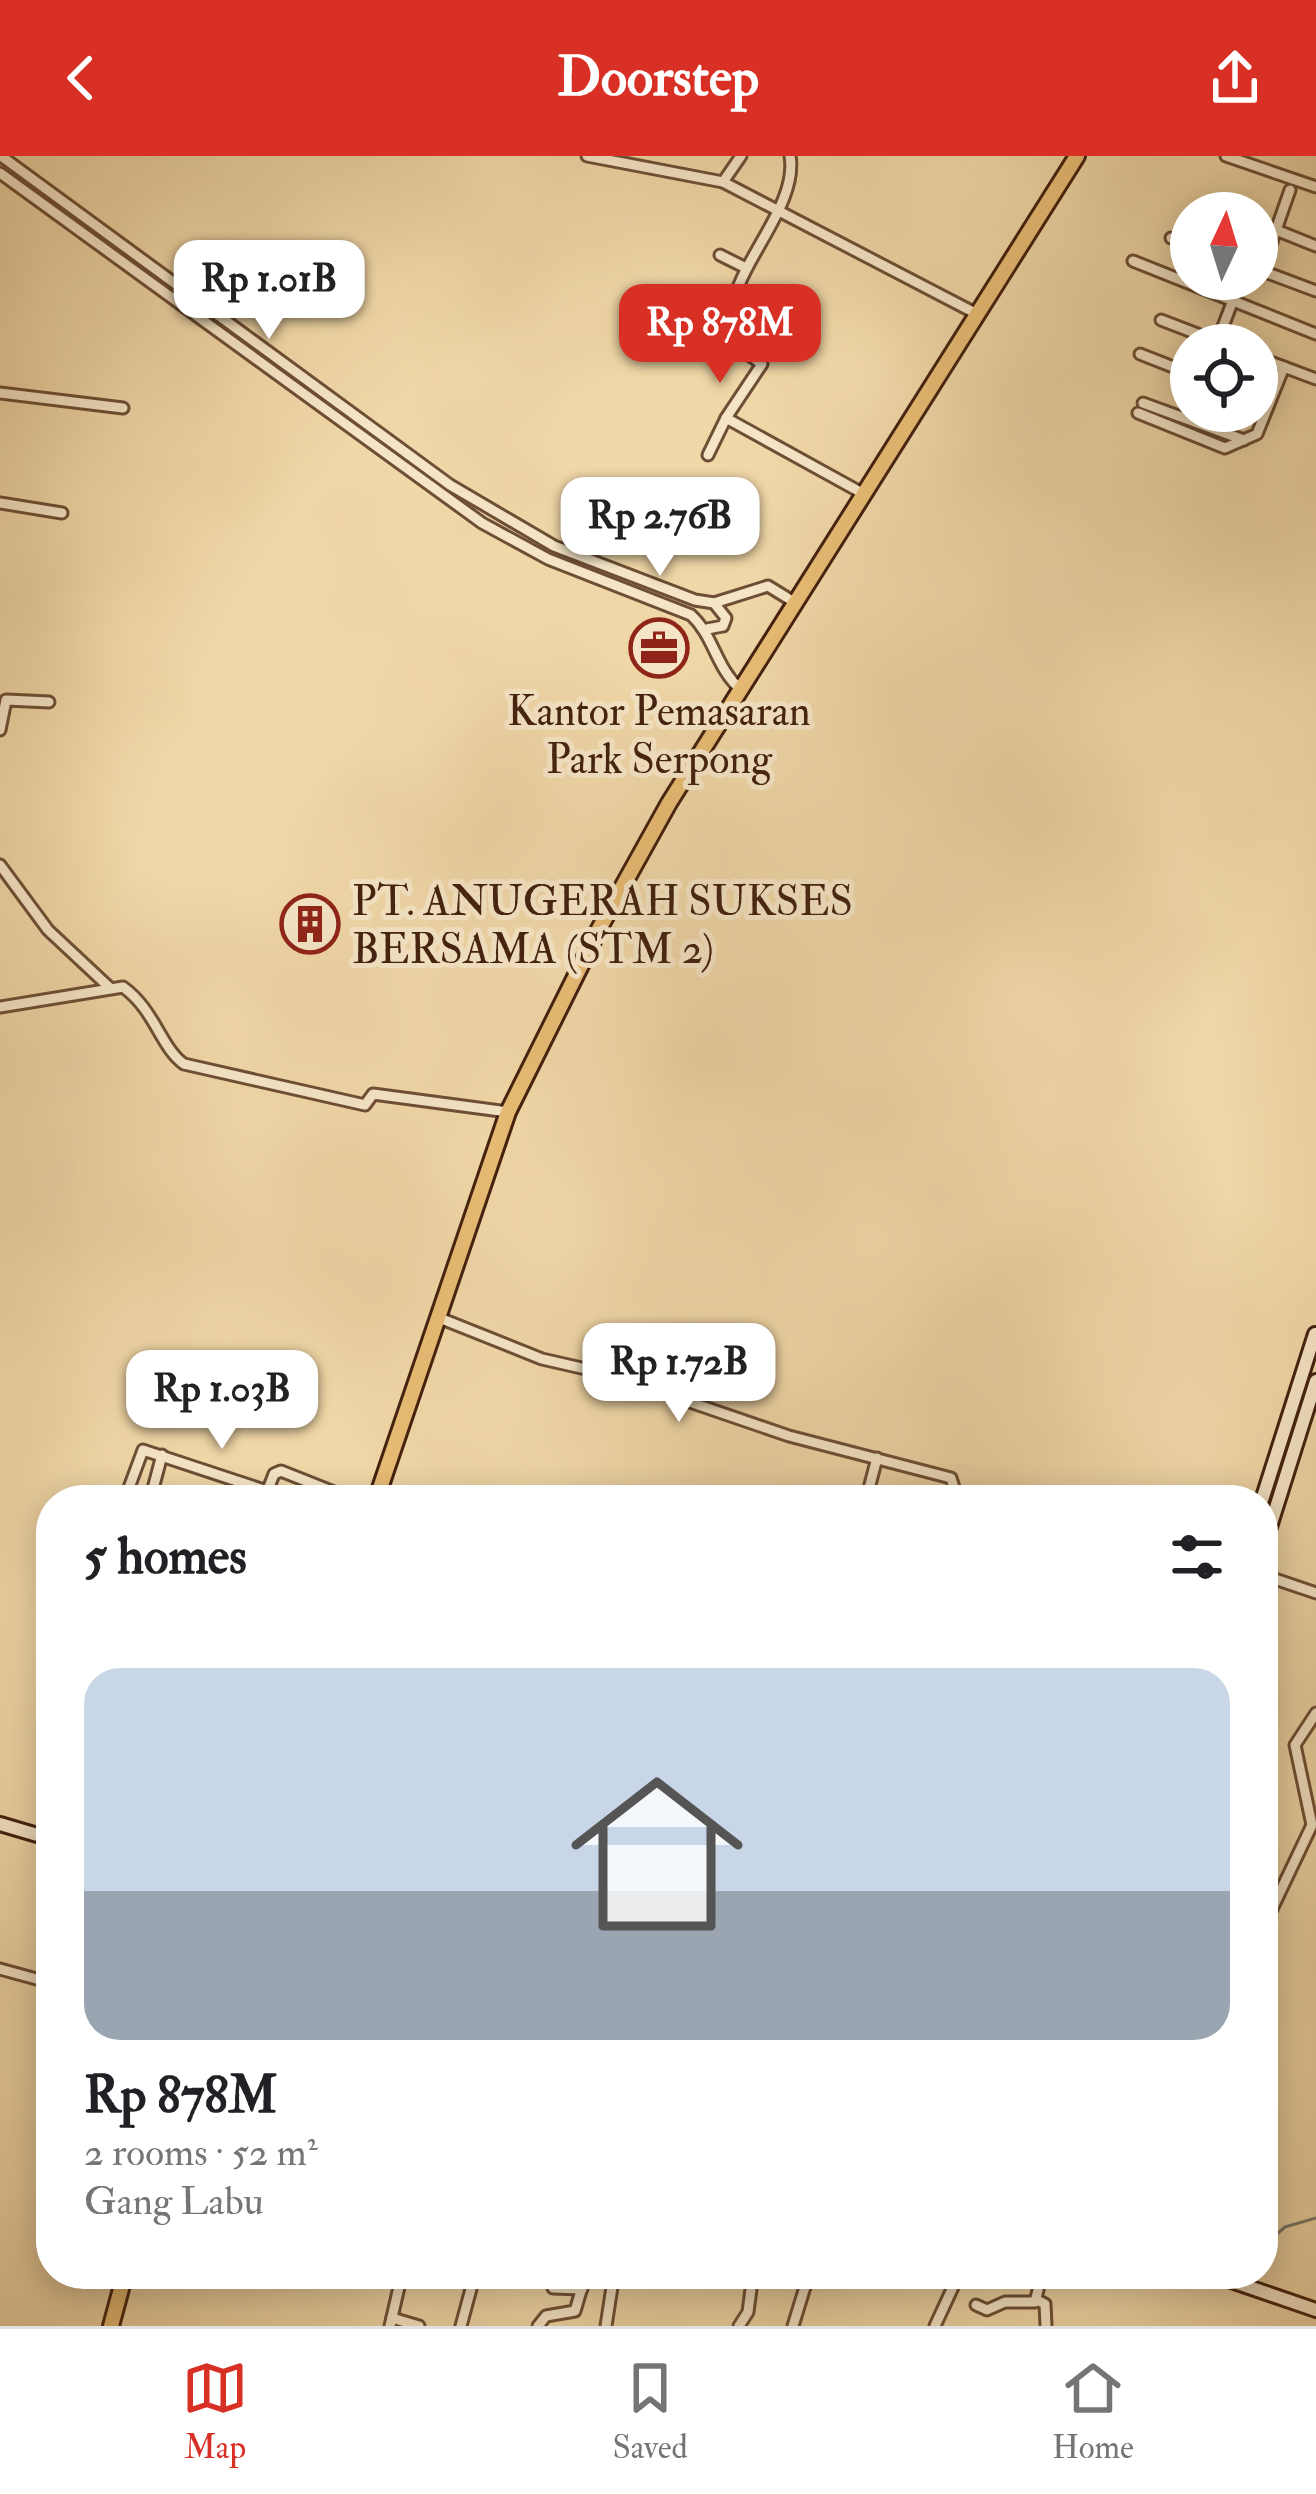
<!DOCTYPE html>
<html lang="en">
<head>
<meta charset="utf-8">
<style>
  :root { --surface:#fff; --page:#f2f2f2; --text:#202124; --muted:#757577; --line:#e0e0e0; --accent:#d93025 }
  body { margin:0; font-family:"IM FELL Double Pica",serif; background:var(--page); color:var(--text); height:100vh; display:flex; flex-direction:column; font-size:45px; white-space:nowrap }
  * { box-sizing:border-box; margin:0 }
  p { font-size:39px; color:var(--muted) }
  .icon { flex:none; width:66px; height:66px; fill:none; stroke:currentColor; stroke-width:2; stroke-linecap:round; stroke-linejoin:round }
  .map { position:relative; flex:1; overflow:hidden }
  .side { position:absolute; left:36px; top:1329px; width:1242px; height:804px; display:flex; flex-direction:column; background:var(--surface); border-radius:48px; box-shadow:0 6px 30px #0003 }
  .side>* { flex:none }
  .needle { width:78px; rotate:4deg }
  .buttons { position:absolute; left:1170px; top:36px; display:grid; gap:24px }
  .buttons a { display:grid; place-items:center; width:108px; height:108px; border-radius:50%; background:var(--surface); box-shadow:0 6px 30px #0003; font-size:60px }
  .price { position:absolute; translate:-50% -102px; padding:0 27px; border-radius:24px; background:#fff; color:#222; font-size:39px; line-height:78px; filter:drop-shadow(0 3px 6px #0008) }
  .price::after { content:''; position:absolute; left:50%; top:72px; width:36px; height:27px; margin-left:-18px; background:inherit; clip-path:polygon(0 0,100% 0,50% 100%) }
  .price.current { background:var(--accent); color:#fff }
  ul { padding:0; list-style:none }
  li { display:grid; align-content:center; gap:24px; height:636px; padding:0 48px }
  li span { display:grid; place-items:center; height:372px; border-radius:36px; color:#555 }
  li>.icon { margin-inline-start:auto }
  span .icon { width:216px; height:216px; fill:#fffc; stroke-width:1 }
  li b { font-size:51px }
  h2 { display:flex; justify-content:space-between; align-items:center; height:144px; padding:0 48px; font-size:51px }
  header { display:flex; justify-content:space-between; align-items:center; height:156px; padding:0 48px; background:var(--accent); color:#fff; font-size:54px; font-weight:800 }
  .dock { display:flex; justify-content:space-around; align-items:center; height:168px; border-top:3px solid var(--line); background:var(--surface); font-size:33px; color:var(--muted) }
  .dock a { display:grid; justify-items:center; gap:6px }
  .dock .current { color:var(--accent) }
  .map>svg:first-child { display:block }
  .lines { fill:none; stroke-linecap:round; stroke-linejoin:round }
  .stream { stroke:#797b70; stroke-width:3 }
  .street-casing { stroke:#6e4e35; stroke-width:15 }
  .secondary-casing { stroke:#43210f; stroke-width:18 }
  .primary-casing { stroke:#43210f; stroke-width:20 }
  .street { stroke:#f5e5c6; stroke-width:9 }
  .secondary { stroke:#f5e5c6; stroke-width:12 }
  .primary { stroke:#e8bc74; stroke-width:14 }
  .labels { text-anchor:middle; stroke-width:10; stroke-linejoin:round; paint-order:stroke }
  .poi-label { font-size:42px; fill:#43210f; stroke:#f5e5c6 }
</style>
</head>
<body>
<header><svg class="icon" aria-label="back" viewBox="0 0 24 24"><path d="M15 5l-7 7 7 7"/></svg>Doorstep<svg class="icon" aria-label="share" viewBox="0 0 24 24"><path d="M12 15V3M7 8l5-5 5 5M5 13v7h14v-7"/></svg></header>
<div class="map">
<svg width="1316" height="2170" viewBox="0 0 1316 2170">
  <rect width="100%" height="100%" fill="#f0d7a7"/>
  <filter id="stains"><feTurbulence type="fractalNoise" baseFrequency=".00167" numOctaves="4"/><feColorMatrix values="0 0 0 0 .2 0 0 0 0 .09 0 0 0 0 .02 0 0 0 .5 -.17"/></filter>
  <radialGradient id="worn" r=".72"><stop offset=".6" stop-color="#630" stop-opacity="0"/><stop offset="1" stop-color="#630" stop-opacity=".3"/></radialGradient>
  <g class="lines">
    <polyline class="stream" points="1263,2090 1285,2071 1316,2062"/>
    <g class="street-casing">
      <g id="street">
        <polyline points="1,0 450,329 554,390 695,444 714,447 768,430 794,446"/>
        <polyline points="587,0 723,26 977,158"/>
        <path d="M790,0c8,45 -43,97 -56,143l13,18 -12,28 27,19 -36,54 136,75"/>
        <polyline points="1226,0 1316,31"/>
        <path d="M0,17l482,350 66,36 143,56c23,21 24,51 49,74"/>
        <polyline points="723,26 741,0"/>
        <polyline points="1276,74 1316,90"/>
        <polyline points="1171,82 1191,89"/>
        <polyline points="1270,91 1290,34"/>
        <polyline points="720,99 746,112"/>
        <polyline points="1133,105 1316,178"/>
        <polyline points="1257,113 1316,135"/>
        <polyline points="1161,164 1226,189"/>
        <polyline points="1216,189 1241,123"/>
        <polyline points="1140,198 1191,218"/>
        <polyline points="1257,201 1316,223"/>
        <polyline points="0,237 123,252"/>
        <polyline points="1143,247 1244,284"/>
        <polyline points="1138,257 1225,292 1257,278 1284,211"/>
        <polyline points="708,299 726,262"/>
        <polyline points="0,347 62,357"/>
        <polyline points="707,473 723,470 726,462 714,447"/>
        <polyline points="0,574 6,544 49,546"/>
        <polyline points="0,709 48,774 110,832"/>
        <path d="M0,851l123,-20c32,23 38,61 61,77l181,41 8,-11 135,18"/>
        <polyline points="437,1161 542,1203 608,1218 789,1280 951,1322 958,1344"/>
        <polyline points="132,1344 127,1337 143,1294 267,1335"/>
        <polyline points="150,1344 162,1299"/>
        <polyline points="264,1344 274,1318 281,1315 354,1344"/>
        <polyline points="866,1344 877,1302"/>
        <polyline points="1263,1419 1316,1437"/>
        <polyline points="1263,1772 1312,1669 1295,1589 1316,1557"/>
        <polyline points="0,1813 51,1827"/>
        <polyline points="554,2118 553,2132 582,2133"/>
        <polyline points="1037,2144 1045,2148 1046,2170"/>
        <polyline points="976,2149 987,2154 1005,2146 1035,2146 1042,2118"/>
        <polyline points="392,2162 419,2170"/>
        <polyline points="390,2170 402,2118"/>
        <polyline points="461,2170 475,2118"/>
        <polyline points="538,2170 546,2160 575,2155 586,2118"/>
        <polyline points="606,2170 614,2118"/>
        <polyline points="739,2170 748,2156 753,2118"/>
        <polyline points="793,2170 809,2118"/>
        <polyline points="935,2170 959,2118"/>
      </g>
    </g>
    <g class="secondary-casing">
      <g id="secondary">
        <polyline points="1262,1344 1315,1178"/>
        <polyline points="1263,1393 1316,1225"/>
        <polyline points="0,1668 51,1683"/>
        <polyline points="1084,2118 1149,2124 1174,2118"/>
        <polyline points="1211,2118 1316,2154"/>
      </g>
    </g>
    <g class="primary-casing">
      <g id="primary">
        <polyline points="376,1344 508,956 599,773 669,647 1077,0"/>
        <polyline points="111,2170 125,2118"/>
      </g>
    </g>
    <use href="#street" class="street"/>
    <use href="#secondary" class="secondary"/>
    <use href="#primary" class="primary"/>
  </g>
  <defs>
    <g id="office-ring" transform="scale(3)"><circle r="9.5" fill="#f5e5c6" stroke="#8f2418" stroke-width="1.5"/><path d="M-6-3h4V-5.5h4V-3h4V5H-6ZM-1-4.5V-3h2v-1.5ZM-6 0V1H6V0Z" fill="#8f2418"/></g>
    <g id="building-ring" transform="scale(3)"><circle r="9.5" fill="#f5e5c6" stroke="#8f2418" stroke-width="1.5"/><path d="M-4-6H4V6H1V3H-1V6H-4ZM-2.5-4.3h1.7v1.8h-1.7ZM.8-4.3h1.7v1.8H.8ZM-2.5-1h1.7V.8h-1.7ZM.8-1h1.7V.8H.8Z" fill="#8f2418"/></g>
  </defs>
  <g fill-rule="evenodd">
    <use href="#office-ring" x="659" y="492"/>
    <use href="#building-ring" x="310" y="768"/>
  </g>
  <g class="labels">
    <g class="poi-label">
      <text x="659" y="569">Kantor Pemasaran<tspan x="659" dy="48">Park Serpong</tspan></text>
      <text x="352" y="759" text-anchor="start">PT. ANUGERAH SUKSES<tspan x="352" dy="48">BERSAMA (STM 2)</tspan></text>
    </g>
  </g>
  <rect width="100%" height="100%" filter="url(#stains)"/>
  <rect width="100%" height="100%" fill="url(#worn)"/>
</svg>
<div class="buttons">
<a><svg class="needle" viewBox="-14 -14 28 28"><path d="M0-13l5 13h-10z" fill="#e53935"/><path d="M0 13l5-13h-10z" fill="#757577"/></svg></a>
<a><svg class="icon" aria-label="locate" viewBox="0 0 24 24"><circle cx="12" cy="12" r="6"/><path d="M12 2v4M12 18v4M2 12h4M18 12h4"/></svg></a>
</div>
<b class="price" style="left:269px;top:186px">Rp 1.01B</b>
<b class="price current" style="left:720px;top:230px">Rp 878M</b>
<b class="price" style="left:660px;top:423px">Rp 2.76B</b>
<b class="price" style="left:679px;top:1269px">Rp 1.72B</b>
<b class="price" style="left:222px;top:1296px">Rp 1.03B</b>
<section class="side">
<h2>5 homes<svg class="icon" aria-label="filters" viewBox="0 0 24 24"><path d="M4 7h16M4 17h16"/><circle cx="9" cy="7" r="2"/><circle cx="15" cy="17" r="2"/></svg></h2>
<ul>
<li><span style="background:linear-gradient(#c9d6e8 60%,#9aa5b1 0)"><svg class="icon" aria-label="home" viewBox="0 0 24 24"><path d="M3 11l9-7 9 7M6 9v11h12V9"/></svg></span><div><b>Rp 878M</b><p>2 rooms · 52 m²</p><p>Gang Labu</p></div></li>
</ul>
</section>
</div>
<nav class="dock">
<a class="current"><svg class="icon" aria-label="map" viewBox="0 0 24 24"><path d="M3 6l6-2 6 2 6-2v14l-6 2-6-2-6 2zM9 4v14M15 6v14"/></svg>Map</a>
<a><svg class="icon" aria-label="saved" viewBox="0 0 24 24"><path d="M7 4h10v16l-5-4-5 4z"/></svg>Saved</a>
<a><svg class="icon" aria-label="home" viewBox="0 0 24 24"><path d="M3 11l9-7 9 7M6 9v11h12V9"/></svg>Home</a>
</nav>
</body>
</html>
